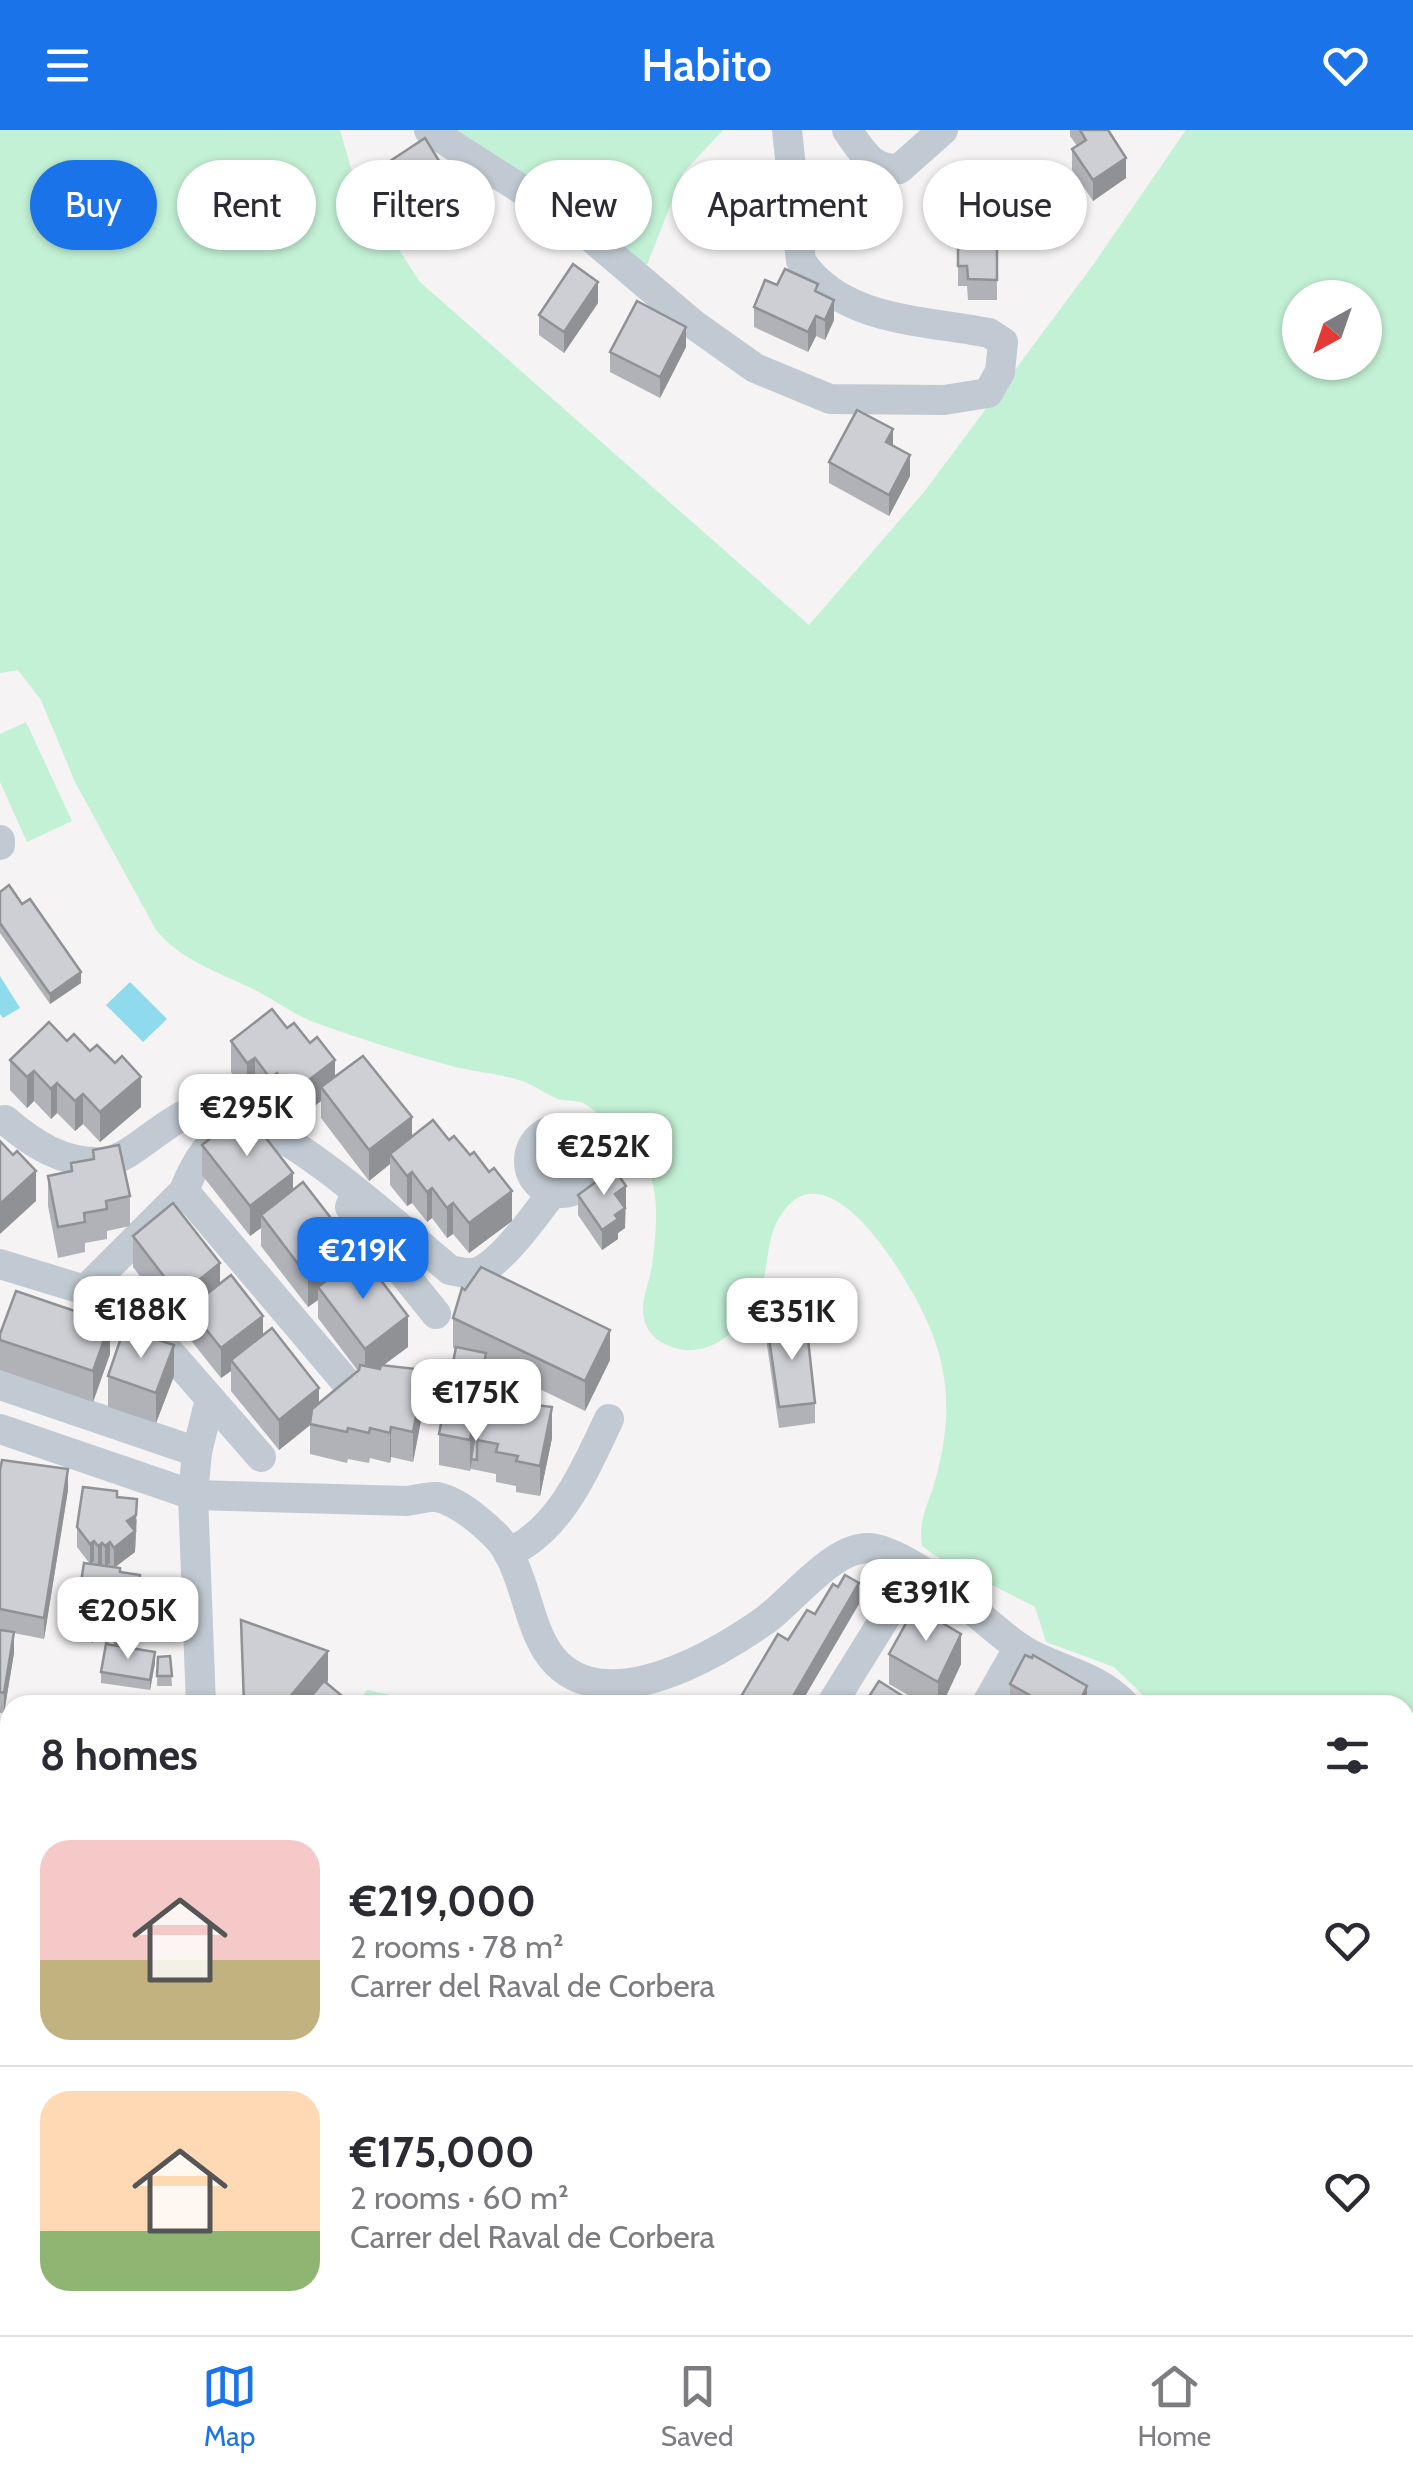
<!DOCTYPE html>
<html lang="en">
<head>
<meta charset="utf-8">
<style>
  :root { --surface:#fff; --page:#f2f2f3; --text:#2b2b33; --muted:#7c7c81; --line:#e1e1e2; --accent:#1a73e8 }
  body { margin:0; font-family:Cabin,sans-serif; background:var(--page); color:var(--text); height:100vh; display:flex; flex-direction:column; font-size:38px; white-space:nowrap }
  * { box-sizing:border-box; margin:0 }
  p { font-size:32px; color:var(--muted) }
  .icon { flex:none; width:55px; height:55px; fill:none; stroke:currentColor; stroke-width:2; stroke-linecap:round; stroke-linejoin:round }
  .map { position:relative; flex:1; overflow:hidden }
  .sheet { position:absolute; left:0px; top:1565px; width:1415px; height:640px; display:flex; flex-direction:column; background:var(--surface); border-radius:30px 30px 0 0; box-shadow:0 2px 8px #0004 }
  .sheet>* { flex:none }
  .guide { position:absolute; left:30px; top:30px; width:1355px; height:90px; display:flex; gap:20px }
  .needle { width:65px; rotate:220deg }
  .buttons { position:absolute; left:1282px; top:150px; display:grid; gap:20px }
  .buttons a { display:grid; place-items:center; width:100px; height:100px; border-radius:50%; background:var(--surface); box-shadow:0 2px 8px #0004; font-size:50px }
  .price { position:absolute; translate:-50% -85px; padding:0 22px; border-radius:20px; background:#fff; color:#222; font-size:32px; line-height:65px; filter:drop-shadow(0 2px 5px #0008) }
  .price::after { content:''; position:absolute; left:50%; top:60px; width:30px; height:22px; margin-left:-15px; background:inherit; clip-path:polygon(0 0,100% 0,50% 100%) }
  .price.selected { background:var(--accent); color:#fff }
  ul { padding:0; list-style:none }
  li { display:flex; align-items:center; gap:30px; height:250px; padding:0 40px }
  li+li { border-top:2px solid var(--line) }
  li span { display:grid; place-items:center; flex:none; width:280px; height:200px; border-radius:30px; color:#555 }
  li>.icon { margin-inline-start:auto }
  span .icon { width:120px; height:120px; fill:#fffc; stroke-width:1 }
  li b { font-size:42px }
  h2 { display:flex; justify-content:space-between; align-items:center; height:120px; padding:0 40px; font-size:42px }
  .tag { padding:0 35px; border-radius:45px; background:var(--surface); box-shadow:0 2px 8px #0004; font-size:35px; line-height:90px }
  .tag.selected { background:var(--accent); color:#fff }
  header { display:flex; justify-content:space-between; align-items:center; height:130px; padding:0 40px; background:var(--accent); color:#fff; font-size:45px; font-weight:600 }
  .tab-bar { display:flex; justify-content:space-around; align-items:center; height:140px; border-top:2px solid var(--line); background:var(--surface); font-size:28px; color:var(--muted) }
  .tab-bar a { display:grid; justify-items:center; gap:5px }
  .tab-bar .selected { color:var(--accent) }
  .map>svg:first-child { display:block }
  .green { fill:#c3f1d5; fill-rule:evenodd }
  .water { fill:#90daee }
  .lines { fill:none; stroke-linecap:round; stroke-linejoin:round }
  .minor { stroke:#c1cad2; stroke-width:30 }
  .wall { fill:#b0b2b7 }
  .shaded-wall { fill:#909195 }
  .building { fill:#cdcfd5; stroke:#909195; stroke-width:2.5 }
</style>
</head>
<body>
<header><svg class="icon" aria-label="menu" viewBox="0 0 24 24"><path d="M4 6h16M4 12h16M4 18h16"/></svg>Habito<svg class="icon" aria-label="heart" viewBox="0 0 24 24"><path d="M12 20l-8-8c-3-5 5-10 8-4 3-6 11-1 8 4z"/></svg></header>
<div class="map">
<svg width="1413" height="2205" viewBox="0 0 1413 2205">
  <rect width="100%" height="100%" fill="#f5f3f3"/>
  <g class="green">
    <path d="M0,0h340l15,52 65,100 389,343 115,-133 169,-227 93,-135h227v1779l-8,-4v-200h-252l-39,-38 -68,-25 -11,-35 -96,-49 -17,-12c-4,-27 6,-40 13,-65 19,-68 15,-120 -19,-182 -21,-39 -93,-155 -137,-81 -13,20 -10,51 -19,73 -14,37 -53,73 -93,54 -15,-6 -24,-20 -24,-35 0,-15 7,-30 9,-45 6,-44 11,-95 -26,-127 -14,-11 -27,-25 -41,-34 -8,-5 -20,-2 -29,-6 -12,-5 -22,-13 -34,-17 -21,-7 -45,-9 -67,-14 -26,-7 -53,-15 -80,-24 -21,-7 -43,-14 -64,-22 -21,-9 -39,-23 -60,-33 -35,-17 -69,-27 -95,-58l-81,-148 -34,-82 -23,-30 -18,3zM1300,168h65v64h-65z"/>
    <polygon points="456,0 723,0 683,43 647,135"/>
    <polygon points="26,592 72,691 27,712 0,652 0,604"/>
    <path d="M367,1560c20,5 40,7 59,15h-70z"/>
  </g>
  <g class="water">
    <polygon points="0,846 20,878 3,888 0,884"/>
    <polygon points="130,852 167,889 143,912 106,875"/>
  </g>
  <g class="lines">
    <g class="minor">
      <path d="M429,0l145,93 119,101 62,44 75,31 114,1 44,-7 12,-21 3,-30 -14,-9c-64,-13 -148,-11 -188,-72l-14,-131"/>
      <path d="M847,0c15,21 24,40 52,39l44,-39"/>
      <polyline points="0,710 0,715"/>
      <path d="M5,990c28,24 58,44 98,42 39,-3 81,-73 124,-47l-3,16"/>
      <circle cx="561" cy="1031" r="32"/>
      <path d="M184,1061c9,-24 30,-64 60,-66 41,-3 169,115 206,145 11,2 22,6 32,0 24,-13 54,-56 71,-78"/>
      <polyline points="352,1072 350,1077 436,1184"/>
      <polyline points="0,1134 85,1160 145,1194 261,1327"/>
      <polyline points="85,1160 184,1061 346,1252"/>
      <polyline points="0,1255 197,1322"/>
      <path d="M0,1299l193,66 214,6c9,-1 21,-5 30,-4 14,3 29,13 40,22 11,9 24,20 31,33 27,48 21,119 88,131 55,9 125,-32 168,-62 30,-21 73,-81 112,-72 47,12 98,65 137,94 35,27 81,28 112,62"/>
      <path d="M508,1423c53,-23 78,-86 101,-134"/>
      <polyline points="201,1575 193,1365 197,1322 210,1269"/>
      <polyline points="831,1575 916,1438"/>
      <polyline points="986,1575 1019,1517"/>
      <polyline points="0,1615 10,1616"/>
      <polyline points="1405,1805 1413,1808"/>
      <polyline points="0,1893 10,1888"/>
      <polyline points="1405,2130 1413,2135"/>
      <polyline points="653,2195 654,2205"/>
      <polyline points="848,2195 851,2205"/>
      <polyline points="1021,2195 1040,2205"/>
      <polyline points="178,2205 236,2195"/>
    </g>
  </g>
  <g class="wall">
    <polygon points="1070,0 1108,0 1126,48 1093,71 1072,40 1072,19 1077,16 1070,6"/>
    <polygon points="387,33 441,55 435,59 435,71 409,87 387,53"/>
    <polygon points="958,94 997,94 997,170 968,170 967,156 958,156"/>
    <polygon points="777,155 818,163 834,190 825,210 816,206 808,222 754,197 754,177"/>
    <polygon points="598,173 564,223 539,205 539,185"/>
    <polygon points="686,217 660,268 610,242 610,222"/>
    <polygon points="893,316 910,346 889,386 829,353 829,332"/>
    <polygon points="0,762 22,774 81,853 50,874 0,803"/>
    <polygon points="287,898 335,947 412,1007 512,1091 469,1123 453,1104 447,1108 432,1088 427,1092 412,1073 407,1076 390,1055 390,1034 369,1051 321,988 321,971 292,993 277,973 270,978 255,958 247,964 231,942 231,911"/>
    <polygon points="67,911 141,977 100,1012 83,994 75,1001 57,983 51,989 34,971 27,978 10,960 10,930"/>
    <polygon points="202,1015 293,1060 351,1132 408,1217 383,1235 425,1270 413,1332 391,1327 390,1333 370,1328 369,1333 348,1329 347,1333 310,1324 310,1295 279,1320 231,1261 231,1241 221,1248 189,1208 189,1188 179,1196 133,1137 133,1106 220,1154 319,1273 358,1241 318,1188 318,1170 308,1177 261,1116 261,1098 250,1106 202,1045"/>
    <polygon points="93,1020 130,1066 130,1096 107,1101 107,1109 85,1113 85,1122 58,1128 48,1076 48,1046 71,1042 71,1033 93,1029"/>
    <polygon points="595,1047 626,1077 625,1098 618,1103 618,1109 602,1120 578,1085 578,1065 595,1053"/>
    <polygon points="453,1188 610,1230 585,1281 486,1233 486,1253 478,1293 480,1293 512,1268 538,1275 552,1308 540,1366 516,1362 516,1356 496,1352 496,1344 471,1339 471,1335 470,1341 439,1335 439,1304 455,1219 453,1218"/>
    <polygon points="767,1194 815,1273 815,1293 779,1298 767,1215"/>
    <polygon points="0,1204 110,1224 93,1272 0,1240"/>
    <polygon points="108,1246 174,1246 156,1293 108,1277"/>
    <polygon points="0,1340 68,1360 44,1509 14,1503 14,1523 4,1583 0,1583"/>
    <polygon points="117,1367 137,1390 135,1422 115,1437 140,1465 138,1483 136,1483 136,1499 116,1515 155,1533 150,1560 101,1553 101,1542 115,1515 112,1510 106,1514 100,1507 92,1513 78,1493 78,1472 90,1434 77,1417 77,1397"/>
    <polygon points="241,1490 328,1551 326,1553 353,1575 243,1575"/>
    <polygon points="889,1524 961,1534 942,1575 925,1575 889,1554"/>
    <polygon points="170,1526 172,1556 157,1556 158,1527"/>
    <polygon points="1010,1554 1087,1575 1010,1575"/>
    <polygon points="0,1622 10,1624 10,1714 0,1712"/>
    <polygon points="1405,1822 1413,1826 1413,1929 1405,1925"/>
    <polygon points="10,1896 10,1985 0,1966 0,1909 2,1908 2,1900"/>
    <polygon points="1405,2015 1413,2020 1413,2085 1411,2088 1413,2090 1413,2118 1405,2114"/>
    <polygon points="255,2195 346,2195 347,2205 255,2205"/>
    <polygon points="356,2195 414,2195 414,2205 357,2205"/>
    <polygon points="479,2195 538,2195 538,2205 480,2205"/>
    <polygon points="883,2195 925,2195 920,2205 883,2205"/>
    <polygon points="1088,2195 1138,2195 1133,2205 1088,2205"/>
    <polygon points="1331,2195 1382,2195 1382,2205 1325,2205"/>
  </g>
  <g class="shaded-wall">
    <polygon points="1126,28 1126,48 1093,71 1093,50"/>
    <polygon points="441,34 441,55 435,59 435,71 409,87 409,66 433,39"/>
    <polygon points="598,152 598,173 564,223 564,202"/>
    <polygon points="834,170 834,190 825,210 825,190"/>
    <polygon points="816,186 816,206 808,222 808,202"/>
    <polygon points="686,197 686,217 660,268 660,247"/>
    <polygon points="893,299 893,320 886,312"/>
    <polygon points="910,325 910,346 889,386 889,365"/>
    <polygon points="81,842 81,853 50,874 50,864"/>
    <polygon points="255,928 255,958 247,964 247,933"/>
    <polygon points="335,930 335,960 321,957 321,971 292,993 292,963"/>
    <polygon points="34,941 34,971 27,978 27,947"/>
    <polygon points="277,943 277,973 270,978 270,948"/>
    <polygon points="141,947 141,977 100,1012 100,982"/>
    <polygon points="57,953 57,983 51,989 51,959"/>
    <polygon points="83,964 83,994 75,1001 75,971"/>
    <polygon points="412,987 412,1018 390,1024 390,1034 369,1051 369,1020"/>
    <polygon points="36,1041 36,1071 0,1104 0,1074"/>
    <polygon points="412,1042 412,1073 407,1076 407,1046"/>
    <polygon points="293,1043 293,1073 261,1085 261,1098 250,1106 250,1076"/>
    <polygon points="626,1056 626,1077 615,1084 615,1064"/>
    <polygon points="432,1058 432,1088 427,1092 427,1062"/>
    <polygon points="512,1061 512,1091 469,1123 469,1093"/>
    <polygon points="453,1073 453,1104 447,1108 447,1078"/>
    <polygon points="625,1078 625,1098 618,1103 618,1109 602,1120 602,1100 615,1085"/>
    <polygon points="351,1114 351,1144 318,1157 318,1170 308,1177 308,1147"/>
    <polygon points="220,1133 220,1163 189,1178 189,1188 179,1196 179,1166"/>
    <polygon points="263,1186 263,1216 231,1230 231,1241 221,1248 221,1218"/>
    <polygon points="408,1186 408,1217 365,1249 365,1219"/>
    <polygon points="110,1193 110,1224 93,1272 93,1241"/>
    <polygon points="610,1200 610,1230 585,1281 585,1251"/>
    <polygon points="174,1215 174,1246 156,1293 156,1263"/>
    <polygon points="486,1223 486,1253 470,1341 470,1310"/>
    <polygon points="425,1240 425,1270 413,1332 413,1302"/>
    <polygon points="319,1258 319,1288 279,1320 279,1290"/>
    <polygon points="552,1277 552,1308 540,1366 540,1336"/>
    <polygon points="391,1297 391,1327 390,1333 390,1303"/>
    <polygon points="68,1339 68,1360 44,1509 44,1488"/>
    <polygon points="137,1369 135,1422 114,1438 114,1418"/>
    <polygon points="94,1411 94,1431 90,1434 90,1414"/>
    <polygon points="110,1412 110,1433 105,1437 105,1416"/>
    <polygon points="102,1413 102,1434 98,1437 98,1416"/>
    <polygon points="140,1445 140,1465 138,1483 138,1463"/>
    <polygon points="859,1453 859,1474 800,1575 788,1575"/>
    <polygon points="136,1479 136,1499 116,1516 116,1495"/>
    <polygon points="100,1487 100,1507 92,1513 92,1492"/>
    <polygon points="112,1490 112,1510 106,1514 106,1493"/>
    <polygon points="14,1502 14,1523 4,1583 4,1563"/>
    <polygon points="961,1504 961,1534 942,1575 938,1575 938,1552"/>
    <polygon points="328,1521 328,1551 308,1575 283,1575"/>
    <polygon points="155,1522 155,1533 150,1560 150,1550"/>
    <polygon points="1087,1556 1087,1575 1078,1575"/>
    <polygon points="4,2000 4,2010 0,2012 0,2002"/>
    <polygon points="1413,2064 1413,2085 1409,2091 1409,2070"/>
    <polygon points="1407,2138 1407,2168 1405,2171 1405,2141"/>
    <polygon points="906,2195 925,2195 920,2205 905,2205"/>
    <polygon points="1127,2195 1138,2195 1133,2205 1122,2205"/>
    <polygon points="1197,2195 1208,2195 1203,2205 1191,2205"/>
    <polygon points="1303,2195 1316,2195 1316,2205 1297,2205"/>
    <polygon points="1370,2195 1382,2195 1382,2205 1371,2205"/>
  </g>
  <g class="building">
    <polygon points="1080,0 1108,0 1126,28 1093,50 1072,19 1086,10"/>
    <polygon points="425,8 441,34 433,39 435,50 409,66 387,33"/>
    <polygon points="958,94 997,94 997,150 968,149 967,136 958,136"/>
    <polygon points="573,134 598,152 564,202 539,185"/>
    <polygon points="785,139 818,154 815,161 834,170 825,190 816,186 808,202 754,177 765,150 777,155"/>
    <polygon points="637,171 686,197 660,247 610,222"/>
    <polygon points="857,280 893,299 886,312 910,325 889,365 829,332"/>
    <polygon points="9,755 22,774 30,769 81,842 50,864 0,793 0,762"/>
    <polygon points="272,879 287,898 294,893 310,913 317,907 335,930 292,963 277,943 270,948 255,928 247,933 231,911"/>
    <polygon points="49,892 67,911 74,904 90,921 97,915 115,933 122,926 141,947 100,982 83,964 75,971 57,953 51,959 34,941 27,947 10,930"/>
    <polygon points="363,926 412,987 369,1020 321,957"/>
    <polygon points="245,981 293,1043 250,1076 202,1015"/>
    <polygon points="433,990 449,1010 454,1006 470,1025 474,1022 489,1042 494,1038 512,1061 469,1093 453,1073 447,1078 432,1058 427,1062 412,1042 407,1046 390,1024"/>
    <polygon points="0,1011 13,1025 17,1021 36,1041 0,1074"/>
    <polygon points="119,1015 130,1066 106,1071 107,1079 84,1083 85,1092 58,1097 48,1046 72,1041 71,1033 94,1029 93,1020"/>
    <polygon points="612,1036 626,1056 615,1064 625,1078 615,1085 618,1089 602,1100 578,1065 597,1051 595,1047"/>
    <polygon points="303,1052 351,1114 308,1147 261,1085"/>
    <polygon points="173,1073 220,1133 179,1166 133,1106"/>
    <polygon points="361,1124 408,1186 365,1219 318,1157"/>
    <polygon points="481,1137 610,1200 585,1251 453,1188 462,1158 465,1160"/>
    <polygon points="231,1145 263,1186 221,1218 189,1178"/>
    <polygon points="16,1161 110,1193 93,1241 0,1210 0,1204"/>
    <polygon points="806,1191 815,1273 779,1277 767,1194"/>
    <polygon points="272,1198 319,1258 279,1290 231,1230"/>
    <polygon points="124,1199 174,1215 156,1263 108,1246"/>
    <polygon points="456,1217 486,1223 470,1310 439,1304"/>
    <polygon points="360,1235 380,1239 381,1235 425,1240 413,1302 391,1297 390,1303 370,1298 369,1303 348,1298 347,1302 310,1294 312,1279 359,1240"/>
    <polygon points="488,1253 512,1258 511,1267 518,1269 519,1261 538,1265 536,1275 552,1277 540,1336 516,1331 518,1326 496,1322 498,1314 477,1310"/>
    <polygon points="477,1293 480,1293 477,1310 477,1330 471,1329"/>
    <polygon points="2,1330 68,1339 44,1488 0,1479 0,1340"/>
    <polygon points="83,1357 117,1361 117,1367 137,1369 136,1385 127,1391 135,1401 114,1418 110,1412 105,1416 102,1413 98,1416 94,1411 90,1414 77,1397"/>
    <polygon points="84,1433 120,1438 120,1442 140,1445 138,1463 125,1463 136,1479 116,1495 112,1490 106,1493 100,1487 92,1492 78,1472"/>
    <polygon points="845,1445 859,1453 788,1575 736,1575 778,1504 788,1510 807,1480 815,1484 833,1454 838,1457"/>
    <polygon points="915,1477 961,1504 938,1552 889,1524"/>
    <polygon points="241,1490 328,1521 283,1575 244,1574"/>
    <polygon points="0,1500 14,1502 4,1563 0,1562"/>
    <polygon points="106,1514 155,1522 150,1550 101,1542"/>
    <polygon points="1025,1525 1032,1528 1033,1525 1087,1556 1078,1575 1047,1575 1010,1554"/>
    <polygon points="170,1526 172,1546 157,1546 158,1527"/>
    <polygon points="324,1551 353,1575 304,1575"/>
    <polygon points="879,1551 917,1575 873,1575 866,1571"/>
    <polygon points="0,1622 10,1624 10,1693 0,1692"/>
    <polygon points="1405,1822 1413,1826 1413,1898 1405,1894"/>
    <polygon points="10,1896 10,1965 0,1945 0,1909 5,1906 2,1900"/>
    <polygon points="1405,2015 1413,2020 1413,2064 1409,2070 1405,2068"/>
    <polygon points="1405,2085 1413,2090 1413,2108 1405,2104"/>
    <polygon points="260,2195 346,2195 347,2205 261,2205"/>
    <polygon points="362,2195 411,2195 412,2205 364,2205"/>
    <polygon points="486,2195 538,2195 538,2205 481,2205 481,2203 486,2203"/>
    <polygon points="617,2195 617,2205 574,2205 573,2196 569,2196"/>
    <polygon points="679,2195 746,2195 745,2205 679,2205"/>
    <polygon points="777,2195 821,2195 820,2205 771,2205 771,2198 776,2198"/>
    <polygon points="938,2195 964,2195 975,2201 973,2205 933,2205"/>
    <polygon points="1103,2195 1127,2195 1122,2205"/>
    <polygon points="1152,2195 1197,2195 1191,2205 1146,2205"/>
    <polygon points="1224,2195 1240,2195 1258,2205 1218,2205"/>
    <polygon points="1273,2195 1303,2195 1297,2205 1267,2205"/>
    <polygon points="1331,2195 1345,2195 1361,2205 1325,2205"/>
    <polygon points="187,2197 188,2205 149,2205 149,2203"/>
  </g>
</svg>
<div class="buttons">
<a><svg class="needle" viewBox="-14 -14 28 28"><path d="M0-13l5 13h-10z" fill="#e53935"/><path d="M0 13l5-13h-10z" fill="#7c7c81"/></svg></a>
</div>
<b class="price" style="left:247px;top:1029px">€295K</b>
<b class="price" style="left:604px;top:1068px">€252K</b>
<b class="price selected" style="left:363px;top:1172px">€219K</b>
<b class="price" style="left:141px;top:1231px">€188K</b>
<b class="price" style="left:792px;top:1233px">€351K</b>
<b class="price" style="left:476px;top:1314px">€175K</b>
<b class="price" style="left:926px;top:1514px">€391K</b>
<b class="price" style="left:128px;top:1532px">€205K</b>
<div class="guide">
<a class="tag selected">Buy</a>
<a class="tag">Rent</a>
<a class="tag">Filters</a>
<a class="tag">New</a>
<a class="tag">Apartment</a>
<a class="tag">House</a>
</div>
<section class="sheet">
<h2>8 homes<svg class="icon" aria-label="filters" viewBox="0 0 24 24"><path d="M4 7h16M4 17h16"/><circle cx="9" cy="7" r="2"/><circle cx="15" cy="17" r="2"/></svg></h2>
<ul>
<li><span style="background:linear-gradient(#f6c9c9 60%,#c2b280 0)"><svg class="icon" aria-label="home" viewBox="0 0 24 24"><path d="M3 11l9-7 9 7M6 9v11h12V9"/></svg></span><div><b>€219,000</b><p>2 rooms · 78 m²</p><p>Carrer del Raval de Corbera</p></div><svg class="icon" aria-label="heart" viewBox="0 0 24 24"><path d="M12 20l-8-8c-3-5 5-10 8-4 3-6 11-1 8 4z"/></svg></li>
<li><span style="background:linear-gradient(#ffd9b3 70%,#8fb573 0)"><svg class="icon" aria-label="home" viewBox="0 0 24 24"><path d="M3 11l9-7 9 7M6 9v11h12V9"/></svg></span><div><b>€175,000</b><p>2 rooms · 60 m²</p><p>Carrer del Raval de Corbera</p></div><svg class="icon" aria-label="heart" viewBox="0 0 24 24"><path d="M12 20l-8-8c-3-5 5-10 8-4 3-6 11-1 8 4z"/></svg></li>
</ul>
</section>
</div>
<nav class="tab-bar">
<a class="selected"><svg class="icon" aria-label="map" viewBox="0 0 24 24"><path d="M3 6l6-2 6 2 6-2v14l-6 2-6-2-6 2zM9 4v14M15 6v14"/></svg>Map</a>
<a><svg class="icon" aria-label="saved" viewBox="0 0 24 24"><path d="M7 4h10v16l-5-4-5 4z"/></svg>Saved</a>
<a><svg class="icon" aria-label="home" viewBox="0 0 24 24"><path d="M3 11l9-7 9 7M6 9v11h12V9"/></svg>Home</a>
</nav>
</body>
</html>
